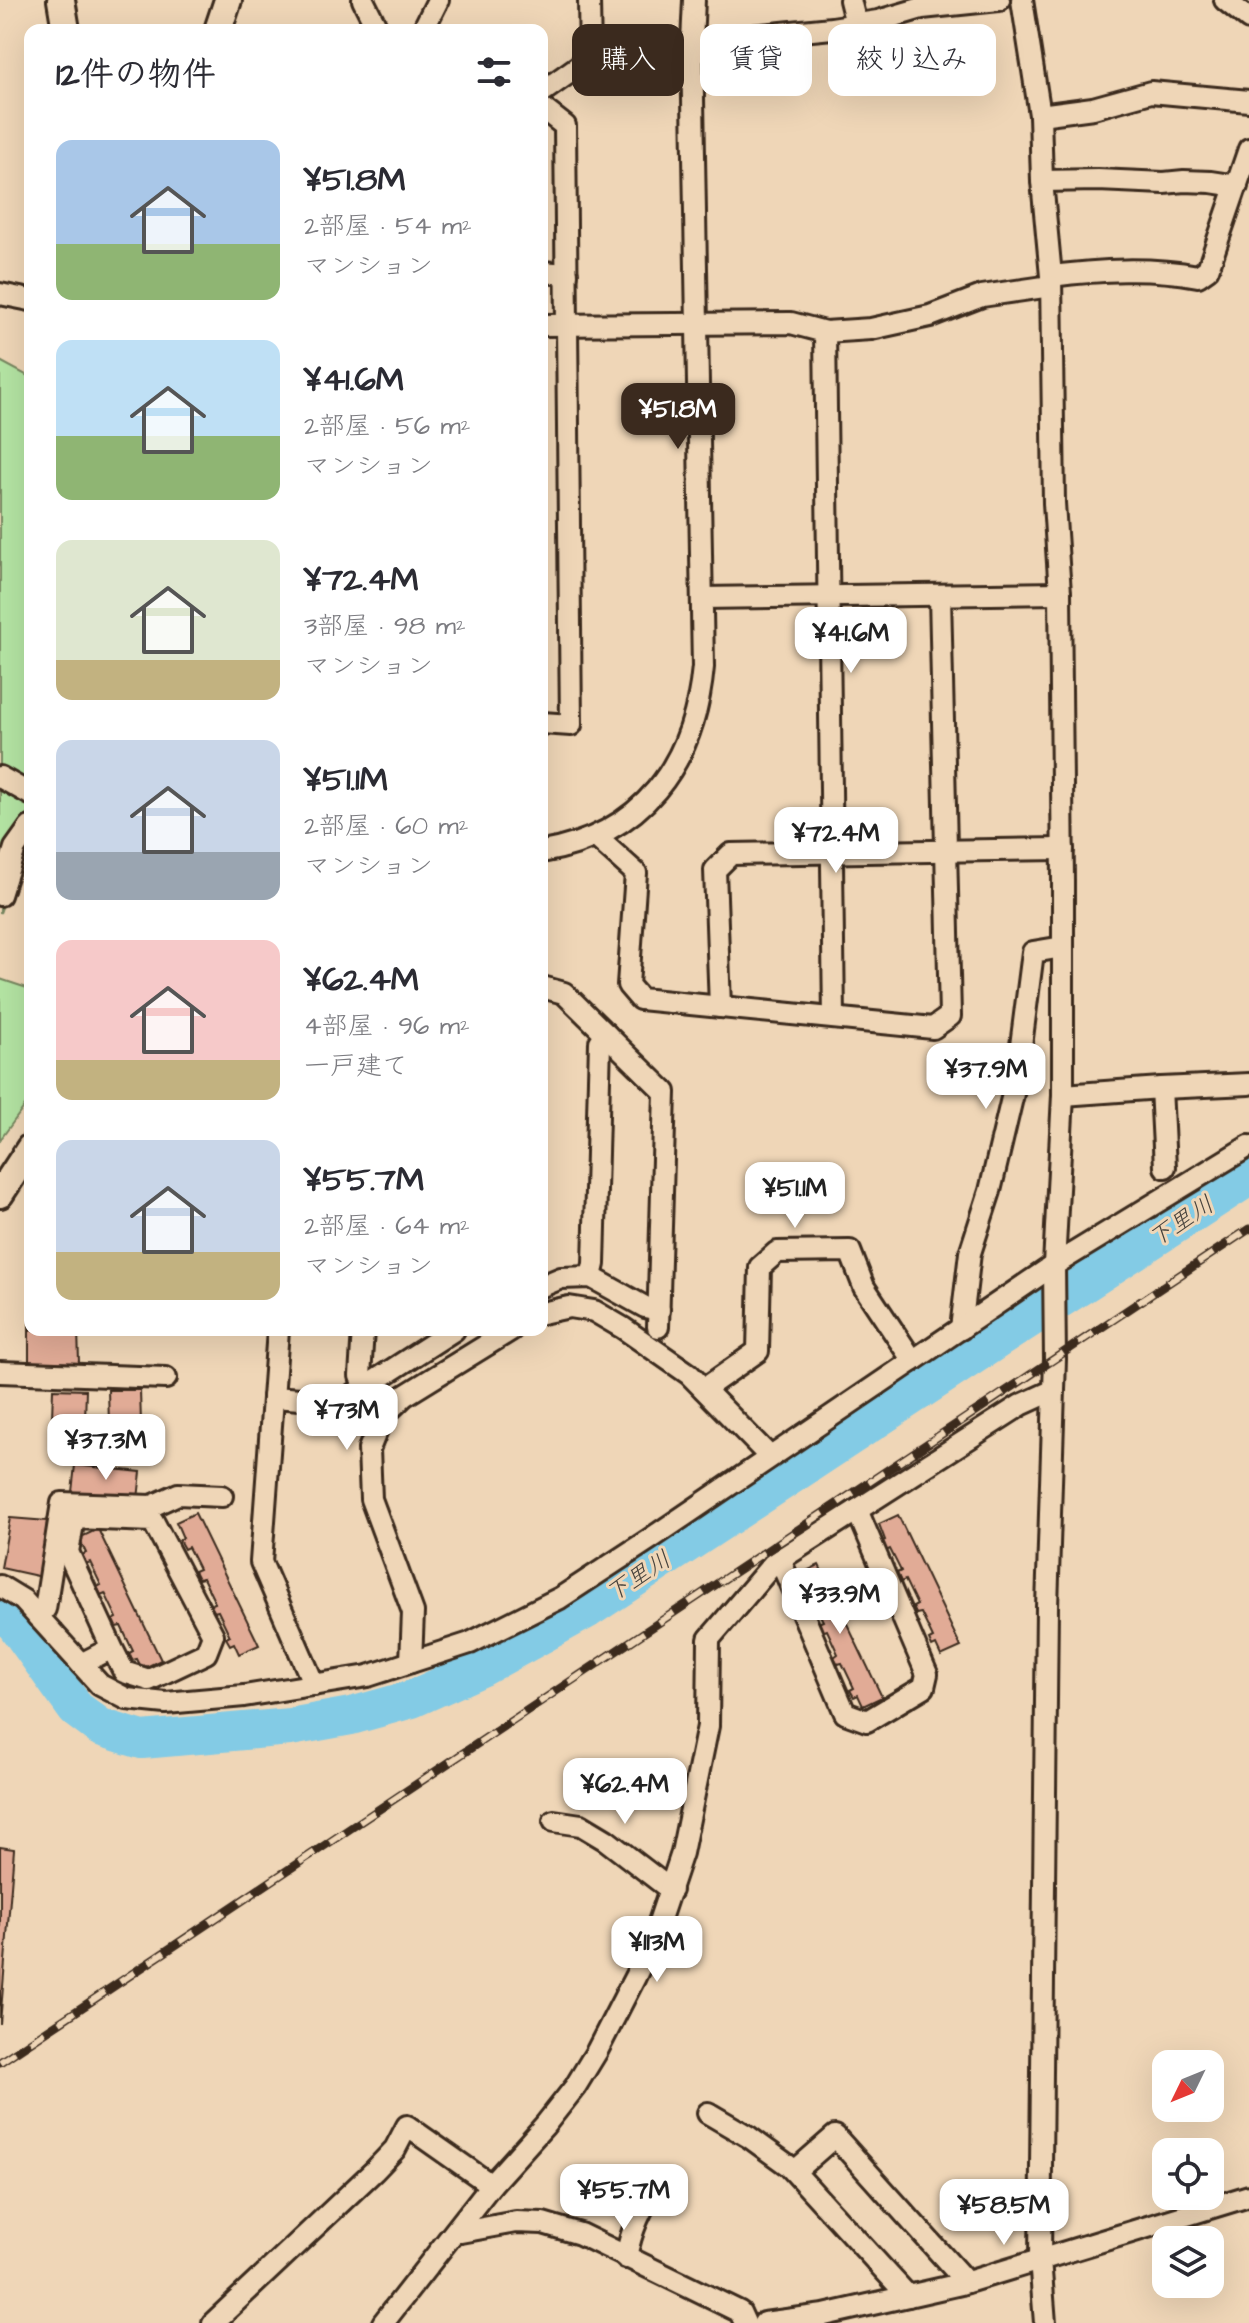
<!DOCTYPE html>
<html lang="ja">
<head>
<meta charset="utf-8">
<style>
  :root { --surface:#fff; --page:#f2f2f3; --text:#2b2b33; --muted:#7c7c81; --accent:#3b2a1e }
  body { margin:0; font-family:"Architects Daughter","Klee One",sans-serif; background:var(--page); color:var(--text); height:100vh; display:flex; flex-direction:column; font-size:30px; white-space:nowrap }
  * { box-sizing:border-box; margin:0 }
  p { font-size:26px; color:var(--muted) }
  .icon { flex:none; width:44px; height:44px; fill:none; stroke:currentColor; stroke-width:2; stroke-linecap:round; stroke-linejoin:round }
  .map { position:relative; flex:1; overflow:hidden }
  .details { position:absolute; left:24px; top:24px; width:524px; height:1312px; display:flex; flex-direction:column; background:var(--surface); border-radius:16px; box-shadow:0 8px 32px #0002 }
  .details>* { flex:none }
  .top-card { position:absolute; left:572px; top:24px; width:556px; height:72px; display:flex; gap:16px }
  .needle { width:52px; rotate:227deg }
  .buttons { position:absolute; left:1152px; top:2050px; display:grid; gap:16px }
  .buttons a { display:grid; place-items:center; width:72px; height:72px; border-radius:16px; background:var(--surface); box-shadow:0 8px 32px #0002; font-size:40px }
  .price { position:absolute; translate:-50% -68px; padding:0 18px; border-radius:16px; background:#fff; color:#222; font-size:26px; line-height:52px; filter:drop-shadow(0 2px 4px #0008) }
  .price::after { content:''; position:absolute; left:50%; top:48px; width:24px; height:18px; margin-left:-12px; background:inherit; clip-path:polygon(0 0,100% 0,50% 100%) }
  .price.current { background:var(--accent); color:#fff }
  ul { padding:0; list-style:none }
  li { display:flex; align-items:center; gap:24px; height:200px; padding:0 32px }
  li span { display:grid; place-items:center; flex:none; width:224px; height:160px; border-radius:16px; color:#555 }
  li>.icon { margin-inline-start:auto }
  span .icon { width:96px; height:96px; fill:#fffc; stroke-width:1 }
  li b { font-size:34px }
  h2 { display:flex; justify-content:space-between; align-items:center; height:96px; padding:0 32px; font-size:34px }
  .pill { padding:0 28px; border-radius:16px; background:var(--surface); box-shadow:0 8px 32px #0002; font-size:28px; line-height:72px }
  .pill.current { background:var(--accent); color:#fff }
  .map>svg:first-child { display:block }
  .green { fill:#b4e4a3; stroke:#788760; stroke-width:2 }
  .lines { fill:none; stroke-linecap:round; stroke-linejoin:round }
  .river { stroke:#83cbe5; stroke-width:38 }
  .building { fill:#e1ab96; stroke:#3b2a1e; stroke-width:2 }
  .minor-casing { stroke:#3b2a1e; stroke-width:26 }
  .major-casing { stroke:#3b2a1e; stroke-width:32 }
  .minor { stroke:#efd6b7; stroke-width:20 }
  .major { stroke:#efd6b7; stroke-width:26 }
  .rail-casing { stroke:#3b2a1e; stroke-width:9 }
  .rail { stroke:#efd6b7; stroke-width:6; stroke-dasharray:18; stroke-linecap:butt }
  .labels { text-anchor:middle; stroke-width:6; stroke-linejoin:round; paint-order:stroke }
  .water-label { font-size:24px; font-style:italic; fill:#46423c; stroke:#efd6b7 }
</style>
</head>
<body>
<div class="map">
<svg width="1249" height="2323" viewBox="0 0 1249 2323">
  <rect width="100%" height="100%" fill="#efd6b7"/>
  <filter id="ink" filterUnits="userSpaceOnUse"><feTurbulence type="fractalNoise" baseFrequency=".0125" numOctaves="2"/><feDisplacementMap in="SourceGraphic" scale="16" xChannelSelector="R" yChannelSelector="G"/><feConvolveMatrix kernelMatrix="1 2 1 2 8 2 1 2 1" color-interpolation-filters="sRGB"/></filter>
  <g filter="url(#ink)">
    <g class="green">
      <polygon points="0,361 30,377 30,847 10,885 0,913"/>
      <polygon points="0,979 30,989 30,1099 0,1140"/>
    </g>
    <g class="lines">
      <polyline class="river" points="0,1614 13,1621 76,1709 100,1727 142,1740 290,1727 351,1716 412,1699 481,1668 588,1609 1000,1338 1249,1177"/>
    </g>
    <g class="building">
      <polygon points="29,1293 30,1330 78,1330 79,1363 29,1362"/>
      <polygon points="53,1389 86,1390 84,1449 51,1448"/>
      <polygon points="108,1390 140,1390 142,1456 110,1457"/>
      <polygon points="75,1465 141,1472 138,1499 72,1492"/>
      <polygon points="195,1513 259,1645 239,1654 234,1643 230,1645 226,1638 230,1636 218,1611 214,1612 210,1605 215,1603 203,1578 198,1579 194,1571 199,1569 188,1547 184,1549 179,1540 183,1538 176,1522"/>
      <polygon points="898,1515 961,1647 941,1656 936,1645 932,1647 929,1640 933,1638 921,1613 916,1614 913,1607 917,1605 905,1580 901,1582 897,1573 901,1571 890,1549 886,1551 881,1541 885,1540 879,1524"/>
      <polygon points="10,1518 47,1521 42,1577 1,1568"/>
      <polygon points="98,1529 161,1660 142,1669 137,1659 132,1660 129,1653 133,1651 121,1626 116,1627 113,1620 117,1618 105,1593 101,1595 97,1587 101,1585 90,1562 86,1564 82,1555 86,1553 79,1538"/>
      <polygon points="819,1565 882,1697 863,1706 858,1695 854,1697 850,1690 854,1688 842,1663 838,1664 834,1657 838,1654 827,1630 822,1632 818,1623 823,1621 812,1599 808,1601 803,1591 807,1589 800,1574"/>
      <polygon points="0,1847 14,1849 0,2024"/>
    </g>
    <g class="lines">
      <g class="minor-casing">
        <g id="minor">
          <polyline points="363,0 378,30"/>
          <polyline points="589,0 590,58"/>
          <polyline points="850,0 856,24"/>
          <polyline points="1022,0 1040,115 1042,181 1051,276 1054,503 1060,593 1063,880 1063,1095 1054,1265 1055,1359 1047,1607 1040,2259 1045,2323"/>
          <polyline points="1225,0 1249,19"/>
          <polyline points="423,30 438,0"/>
          <polyline points="542,92 590,58 692,42 832,28 878,21 922,8 999,0"/>
          <polyline points="542,108 565,126 571,725 542,723"/>
          <polyline points="1040,115 1093,108 1151,92 1249,101"/>
          <polyline points="1042,181 1098,180 1164,183 1184,181 1211,182 1237,186"/>
          <polyline points="542,272 567,274"/>
          <path d="M1051,276c49,-6 98,-9 147,0l10,-7 41,-120"/>
          <polyline points="0,294 30,300"/>
          <polyline points="542,325 791,323 825,332 871,329 930,316 982,296 1051,286"/>
          <polyline points="825,332 834,1018"/>
          <polyline points="702,598 1060,593"/>
          <polyline points="0,777 30,794"/>
          <polyline points="596,837 636,873 628,985 640,999 933,1028 950,1016 940,596"/>
          <path d="M542,852c100,-17 152,-87 161,-185l-11,-625 2,-42"/>
          <polyline points="0,895 15,848 30,827"/>
          <polyline points="542,987 564,993 665,1092 658,1327"/>
          <polyline points="720,1007 715,870 731,854 1063,849"/>
          <polyline points="1161,1088 1165,1167"/>
          <polyline points="1063,1095 1161,1088 1249,1084"/>
          <polyline points="591,1277 594,1264 600,1042 606,1034"/>
          <polyline points="542,1286 561,1278 591,1277 645,1307 659,1310"/>
          <polyline points="542,1313 569,1307 594,1311 623,1328 689,1374 770,1457"/>
          <polyline points="961,1329 970,1253 990,1191 1017,1077 1033,952 1063,947"/>
          <polyline points="278,1330 261,1562 314,1685"/>
          <polyline points="363,1330 360,1376 365,1387"/>
          <polyline points="0,1372 166,1378"/>
          <polyline points="704,1389 758,1351 760,1267 777,1252 850,1251 864,1287 913,1361"/>
          <polyline points="273,1397 342,1402 454,1330"/>
          <polyline points="780,1560 845,1713 867,1721 924,1687 927,1674 857,1510"/>
          <polyline points="0,1586 23,1600 100,1685 127,1699 166,1703 244,1696 368,1676 470,1643 560,1598 650,1539 1054,1265 1249,1146"/>
          <polyline points="38,1617 45,1609 62,1503 152,1506 178,1494 222,1496"/>
          <polyline points="411,1662 413,1612 371,1499 369,1449 382,1417 404,1396 511,1330"/>
          <polyline points="81,1664 112,1648 124,1672 149,1680 206,1653 213,1635 153,1521 74,1518 68,1552 112,1648"/>
          <polyline points="554,1821 581,1825 606,1840 671,1890"/>
          <polyline points="708,2113 749,2137 789,2166 908,2296"/>
          <polyline points="795,2171 835,2136 966,2282"/>
          <polyline points="457,2230 461,2232 516,2222 543,2223 580,2234 740,2312 745,2323"/>
          <path d="M626,2258c5,-28 14,-50 31,-72"/>
          <polyline points="213,2323 374,2171 395,2149 407,2126 491,2185"/>
          <polyline points="383,2323 491,2185 545,2125 575,2087 597,2051 635,1977 654,1937 682,1853 708,1726 709,1639 773,1564 1021,1405 1054,1390"/>
          <polyline points="764,2323 824,2315 961,2284 1249,2196"/>
        </g>
      </g>
      <g class="major-casing">
        <g id="major">
          <polyline points="61,0 66,30"/>
          <polyline points="218,30 228,0"/>
          <polyline points="0,1194 30,1148"/>
        </g>
      </g>
      <use href="#minor" class="minor"/>
      <use href="#major" class="major"/>
      <g class="rail-casing">
        <polyline id="rail" points="0,2062 1249,1229"/>
      </g>
      <use href="#rail" class="rail"/>
    </g>
  </g>
  <g class="labels">
    <g class="water-label">
      <text transform="translate(1181 1221) rotate(-33)" y="8">下里川</text>
      <text transform="translate(638 1576) rotate(-33)" y="8">下里川</text>
    </g>
  </g>
</svg>
<div class="buttons">
<a><svg class="needle" viewBox="-14 -14 28 28"><path d="M0-13l5 13h-10z" fill="#e53935"/><path d="M0 13l5-13h-10z" fill="#7c7c81"/></svg></a>
<a><svg class="icon" aria-label="locate" viewBox="0 0 24 24"><circle cx="12" cy="12" r="6"/><path d="M12 2v4M12 18v4M2 12h4M18 12h4"/></svg></a>
<a><svg class="icon" aria-label="layers" viewBox="0 0 24 24"><path d="M12 4l9 5-9 5-9-5zM3 14l9 5 9-5"/></svg></a>
</div>
<b class="price current" style="left:678px;top:451px">¥51.8M</b>
<b class="price" style="left:851px;top:675px">¥41.6M</b>
<b class="price" style="left:836px;top:875px">¥72.4M</b>
<b class="price" style="left:986px;top:1111px">¥37.9M</b>
<b class="price" style="left:795px;top:1230px">¥51.1M</b>
<b class="price" style="left:347px;top:1452px">¥73M</b>
<b class="price" style="left:106px;top:1482px">¥37.3M</b>
<b class="price" style="left:840px;top:1636px">¥33.9M</b>
<b class="price" style="left:625px;top:1826px">¥62.4M</b>
<b class="price" style="left:657px;top:1984px">¥113M</b>
<b class="price" style="left:624px;top:2232px">¥55.7M</b>
<b class="price" style="left:1004px;top:2247px">¥58.5M</b>
<div class="top-card">
<a class="pill current">購入</a>
<a class="pill">賃貸</a>
<a class="pill">絞り込み</a>
</div>
<section class="details">
<h2>12件の物件<svg class="icon" aria-label="filters" viewBox="0 0 24 24"><path d="M4 7h16M4 17h16"/><circle cx="9" cy="7" r="2"/><circle cx="15" cy="17" r="2"/></svg></h2>
<ul>
<li><span style="background:linear-gradient(#a9c7e8 65%,#8fb573 0)"><svg class="icon" aria-label="home" viewBox="0 0 24 24"><path d="M3 11l9-7 9 7M6 9v11h12V9"/></svg></span><div><b>¥51.8M</b><p>2部屋 · 54 m²</p><p>マンション</p></div></li>
<li><span style="background:linear-gradient(#bfe0f5 60%,#8fb573 0)"><svg class="icon" aria-label="home" viewBox="0 0 24 24"><path d="M3 11l9-7 9 7M6 9v11h12V9"/></svg></span><div><b>¥41.6M</b><p>2部屋 · 56 m²</p><p>マンション</p></div></li>
<li><span style="background:linear-gradient(#dfe7d0 75%,#c2b280 0)"><svg class="icon" aria-label="home" viewBox="0 0 24 24"><path d="M3 11l9-7 9 7M6 9v11h12V9"/></svg></span><div><b>¥72.4M</b><p>3部屋 · 98 m²</p><p>マンション</p></div></li>
<li><span style="background:linear-gradient(#c9d6e8 70%,#9aa5b1 0)"><svg class="icon" aria-label="home" viewBox="0 0 24 24"><path d="M3 11l9-7 9 7M6 9v11h12V9"/></svg></span><div><b>¥51.1M</b><p>2部屋 · 60 m²</p><p>マンション</p></div></li>
<li><span style="background:linear-gradient(#f6c9c9 75%,#c2b280 0)"><svg class="icon" aria-label="home" viewBox="0 0 24 24"><path d="M3 11l9-7 9 7M6 9v11h12V9"/></svg></span><div><b>¥62.4M</b><p>4部屋 · 96 m²</p><p>一戸建て</p></div></li>
<li><span style="background:linear-gradient(#c9d6e8 70%,#c2b280 0)"><svg class="icon" aria-label="home" viewBox="0 0 24 24"><path d="M3 11l9-7 9 7M6 9v11h12V9"/></svg></span><div><b>¥55.7M</b><p>2部屋 · 64 m²</p><p>マンション</p></div></li>
</ul>
</section>
</div>
</body>
</html>
